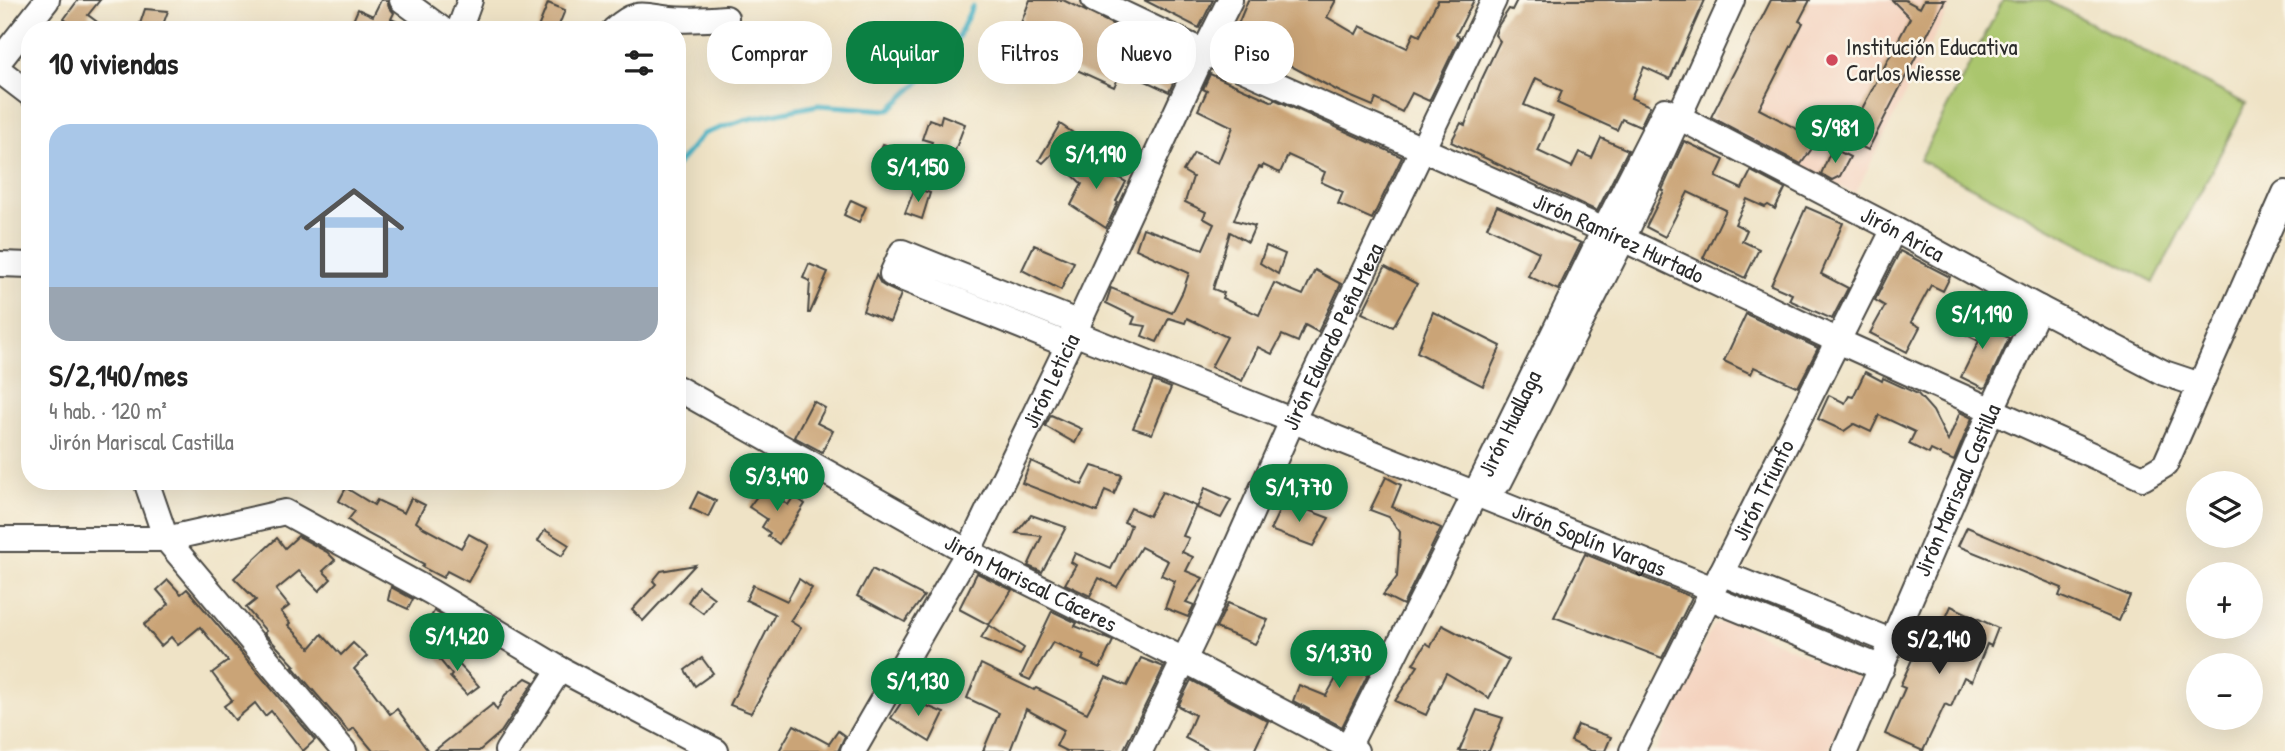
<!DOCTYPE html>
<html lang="es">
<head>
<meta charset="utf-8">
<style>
  :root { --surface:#fff; --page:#f2f2f2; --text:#222; --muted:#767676; --line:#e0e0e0; --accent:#0b8043 }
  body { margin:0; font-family:"Patrick Hand",sans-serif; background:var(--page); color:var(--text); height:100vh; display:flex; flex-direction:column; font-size:26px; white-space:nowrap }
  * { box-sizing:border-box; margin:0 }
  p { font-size:23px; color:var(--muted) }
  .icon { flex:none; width:38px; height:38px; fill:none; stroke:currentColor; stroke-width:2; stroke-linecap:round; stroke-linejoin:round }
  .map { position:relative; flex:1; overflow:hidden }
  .drawer { position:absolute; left:21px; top:21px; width:665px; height:469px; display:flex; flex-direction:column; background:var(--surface); border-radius:28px; box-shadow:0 7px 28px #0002 }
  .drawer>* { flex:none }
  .top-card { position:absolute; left:707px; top:21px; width:665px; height:63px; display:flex; gap:14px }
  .tools { position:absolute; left:2186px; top:471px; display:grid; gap:14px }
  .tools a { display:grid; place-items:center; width:77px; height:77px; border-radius:50%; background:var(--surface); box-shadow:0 7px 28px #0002; font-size:35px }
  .price { position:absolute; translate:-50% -60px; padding:0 16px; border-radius:24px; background:var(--accent); color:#fff; font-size:23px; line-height:46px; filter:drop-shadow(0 2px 4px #0008) }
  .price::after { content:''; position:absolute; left:50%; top:42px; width:21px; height:16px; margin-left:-10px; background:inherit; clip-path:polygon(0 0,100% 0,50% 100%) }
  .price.current { background:#222; color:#fff }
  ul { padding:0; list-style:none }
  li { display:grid; align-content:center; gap:14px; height:371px; padding:0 28px }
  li+li { border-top:2px solid var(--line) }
  li span { display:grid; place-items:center; height:217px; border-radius:21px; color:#555 }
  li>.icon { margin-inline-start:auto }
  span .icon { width:126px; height:126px; fill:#fffc; stroke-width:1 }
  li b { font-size:30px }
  h2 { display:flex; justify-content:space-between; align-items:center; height:84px; padding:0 28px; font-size:30px }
  .pill { padding:0 24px; border-radius:28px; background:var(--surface); box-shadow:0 7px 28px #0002; font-size:24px; line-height:63px }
  .pill.current { background:var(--accent); color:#fff }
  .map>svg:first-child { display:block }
  .built { fill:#f4d3bf }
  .green { fill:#aac66d; stroke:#6a784c; stroke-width:2 }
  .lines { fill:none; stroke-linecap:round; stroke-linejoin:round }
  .stream { stroke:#49b4c6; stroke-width:5 }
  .building { fill:#caa477 }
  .minor-casing { stroke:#484742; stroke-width:28 }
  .minor { stroke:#fff; stroke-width:24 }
  .poi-dot { fill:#d1495b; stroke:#fbf7ec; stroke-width:2.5 }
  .labels { text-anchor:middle; stroke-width:5; stroke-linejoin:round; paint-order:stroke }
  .poi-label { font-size:23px; fill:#2b2b2b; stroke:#fbf7ec; text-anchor:start }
  .street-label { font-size:23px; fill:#2b2b2b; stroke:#fbf7ec }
</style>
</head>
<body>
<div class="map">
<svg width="2285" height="751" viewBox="0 0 2285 751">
  <rect width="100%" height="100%" fill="#fbf7ec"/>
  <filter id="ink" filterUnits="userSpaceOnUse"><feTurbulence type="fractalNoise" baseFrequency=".0143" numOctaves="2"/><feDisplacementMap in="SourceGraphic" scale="14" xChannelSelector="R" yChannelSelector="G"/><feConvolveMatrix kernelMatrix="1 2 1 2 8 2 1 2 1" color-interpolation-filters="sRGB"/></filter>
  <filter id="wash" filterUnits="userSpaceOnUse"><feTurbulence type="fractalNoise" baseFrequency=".00686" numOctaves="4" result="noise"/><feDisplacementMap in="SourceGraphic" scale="28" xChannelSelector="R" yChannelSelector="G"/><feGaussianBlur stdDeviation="1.57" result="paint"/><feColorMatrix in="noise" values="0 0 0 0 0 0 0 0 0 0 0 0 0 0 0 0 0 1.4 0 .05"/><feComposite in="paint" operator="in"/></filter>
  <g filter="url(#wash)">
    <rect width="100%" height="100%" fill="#efe3c6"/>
    <g class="built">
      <polygon points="1773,0 1953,0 1855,194 1733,134 1711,120"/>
      <polygon points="1729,620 1860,680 1828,751 1656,751 1713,625"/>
    </g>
    <polygon class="green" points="2003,0 2046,0 2246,104 2154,282 1920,160"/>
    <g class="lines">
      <polyline class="stream" points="677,165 703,134 744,120 818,105 889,110 951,53 972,7"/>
    </g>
    <g id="blocks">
      <g class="building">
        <polygon points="78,0 100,0 88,15 108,30 79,30 64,19"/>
        <polygon points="381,0 387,0 389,7 394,13 391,19 416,30 349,30 358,9 373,16"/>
        <polygon points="1030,0 1063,0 1184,59 1169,92 1122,70 1114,87 1042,54 1047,45 1017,33"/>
        <polygon points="1144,0 1213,0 1199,28"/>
        <polygon points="1248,0 1336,0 1327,17 1356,34 1360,26 1407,48 1414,33 1420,36 1438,0 1474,0 1456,35 1460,37 1429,101 1412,93 1402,112 1376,99 1373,106 1340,92 1291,66 1235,43 1234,34"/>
        <polygon points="1517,0 1705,0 1670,79 1644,67 1631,98 1650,106 1640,127 1622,119 1617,130 1557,103 1562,91 1536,78 1524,105 1553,117 1538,151 1572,167 1579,152 1592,158 1601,138 1628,150 1597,211 1451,142 1461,123 1465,125 1480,83 1500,41 1495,35 1498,26 1509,9 1512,10"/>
        <polygon points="1771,0 1810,0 1799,21 1803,23 1759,109 1818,140 1801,164 1711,117"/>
        <polygon points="1892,0 1905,0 1920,8 1924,0 1945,0 1868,150 1846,139 1910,18"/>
        <polygon points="548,3 565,10 557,30 537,30"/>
        <polygon points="145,9 168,11 161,30 138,30"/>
        <polygon points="1210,74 1273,102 1274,99 1402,157 1372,219 1338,204 1343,192 1321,182 1325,172 1288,155 1280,173 1263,165 1262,168 1259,167 1243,197 1234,220 1255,226 1248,242 1230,232 1213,289 1224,293 1222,298 1259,315 1274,283 1303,295 1315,270 1341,284 1318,332 1305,325 1298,342 1282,335 1272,354 1258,347 1242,381 1211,367 1227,337 1187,318 1185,323 1169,318 1157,342 1142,336 1146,326 1132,324 1135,317 1106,303 1111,288 1172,313 1183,291 1189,273 1136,249 1143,228 1203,249 1214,224 1203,218 1206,212 1185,202 1193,177 1183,171 1194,153 1218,163 1233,127 1198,110 1207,91 1203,89"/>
        <polygon points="942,115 965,124 949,166 926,157 932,142 922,139 929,119 940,123"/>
        <polygon points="1060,124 1073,133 1043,163 1039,160"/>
        <polygon points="1684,141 1724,160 1716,177 1742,189 1751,171 1785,189 1775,209 1768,205 1765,207 1747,199 1735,224 1747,230 1742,241 1759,249 1745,278 1703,258 1726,210 1688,192 1665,237 1646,227 1664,191 1662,190"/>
        <polygon points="883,144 901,150 893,173 875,167"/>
        <polygon points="1832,148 1850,157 1840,176 1832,180 1821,174"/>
        <polygon points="1081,157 1126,182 1116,201 1118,202 1106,228 1071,205 1082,184 1069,172"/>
        <polygon points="915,188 930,193 922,219 905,213"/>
        <polygon points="851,200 866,207 859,222 844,215"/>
        <polygon points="1497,206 1581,243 1558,290 1528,276 1539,252 1487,227"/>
        <polygon points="1806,207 1843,223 1821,274 1848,288 1832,319 1789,300 1792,294 1771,285"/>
        <polygon points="1034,245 1074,262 1061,290 1022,270"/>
        <polygon points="1266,246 1285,254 1278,274 1260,263"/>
        <polygon points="1900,251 1950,277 1943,291 1931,285 1911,322 1920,327 1907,352 1870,333 1885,306 1875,300"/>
        <polygon points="809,264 828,272 810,313 808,313 810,281 803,278"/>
        <polygon points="1385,267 1417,284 1393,327 1362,313"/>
        <polygon points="876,275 881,284 886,287 901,294 890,322 863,311"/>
        <polygon points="1433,312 1501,346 1483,386 1417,352"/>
        <polygon points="1746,314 1818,348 1798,387 1754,367 1751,374 1724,361"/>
        <polygon points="1959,315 2009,338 1986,387 1983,388 1961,377 1979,341 1953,328"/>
        <polygon points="1865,372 1882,381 1883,378 1918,394 1933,411 1948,441 1960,412 1972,418 1954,461 1931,450 1929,454 1909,444 1915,432 1879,415 1871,432 1854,424 1844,431 1818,419 1829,395 1845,403 1849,396 1853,397"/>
        <polygon points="1153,381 1171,388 1152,434 1133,428"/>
        <polygon points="813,401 825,408 817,423 833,431 822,452 794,437"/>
        <polygon points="1051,415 1082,429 1075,443 1045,426"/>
        <polygon points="1031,461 1082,485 1092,466 1122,475 1114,494 1105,490 1097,512 1022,483"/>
        <polygon points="1386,477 1401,485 1392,507 1441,528 1403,605 1383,595 1397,577 1400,532 1389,517 1370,510"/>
        <polygon points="764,487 788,505 794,496 805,504 779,544 768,536 770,533 762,527 767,519 749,507"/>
        <polygon points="346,488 374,505 377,500 404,513 411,498 425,505 416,522 424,528 461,548 469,534 489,545 468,582 447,571 443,578 422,567 424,564 361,530 348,520 355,511 339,501"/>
        <polygon points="1205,488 1231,500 1221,518 1197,508"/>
        <polygon points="698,492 716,501 708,517 690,508"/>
        <polygon points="1162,492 1196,506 1183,536 1189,538 1182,552 1193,557 1186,571 1203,578 1186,602 1194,605 1188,617 1165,608 1175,581 1161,575 1168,561 1141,547 1117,587 1099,578 1090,596 1065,584 1076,565 1071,562 1075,553 1111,569 1121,548 1122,548 1131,525 1124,522 1131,508 1149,516"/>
        <polygon points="1284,501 1329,518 1313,546 1270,530"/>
        <polygon points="1031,515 1066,527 1042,572 1028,566 1042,536 1016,533"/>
        <polygon points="1967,527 2130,596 2119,621 2059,596 2062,588 1958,546"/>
        <polygon points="545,530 569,545 562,556 538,541"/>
        <polygon points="298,536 327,552 335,560 323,571 331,579 319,591 299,571 276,590 289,606 281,612 290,623 288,625 310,648 322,634 341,655 353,643 367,656 354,669 365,681 390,714 397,709 428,751 373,751 354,728 349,732 293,667 295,666 264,633 266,631 246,608 256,600 234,578 277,538 285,548"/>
        <polygon points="1585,554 1692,597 1662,658 1554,617"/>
        <polygon points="695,565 643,621 632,610 656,584 653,581 661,571"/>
        <polygon points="872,569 924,596 905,622 857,596"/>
        <polygon points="977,573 1012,590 989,625 959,609"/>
        <polygon points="799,579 812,588 790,621 801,628 751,713 730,705 775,614 746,600 753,585 787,601"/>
        <polygon points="168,580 181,594 187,589 315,740 303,751 271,711 265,716 255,703 235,720 224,706 232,700 212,673 228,661 200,627 178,645 171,637 161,646 144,625 169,604 157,590"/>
        <polygon points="698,586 714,598 703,613 688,602"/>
        <polygon points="391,587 413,599 408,609 388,600"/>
        <polygon points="1228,603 1268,620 1255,644 1216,628"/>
        <polygon points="1951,606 1998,628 1991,646 1987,644 1972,681 1964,677 1951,707 1945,704 1923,751 1885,734 1905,688 1900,686 1922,637 1935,643"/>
        <polygon points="434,611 447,619 446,621 472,634 464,649 425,630"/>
        <polygon points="1052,611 1077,623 1075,626 1113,641 1100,668 1082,660 1084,656 1053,642 1030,680 1021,676"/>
        <polygon points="989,625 1024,648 1020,655 981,638"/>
        <polygon points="1442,625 1509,660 1489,698 1446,673 1426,715 1395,701 1418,666 1413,664 1426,643 1431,646"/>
        <polygon points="1354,647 1376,658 1342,727 1293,701 1299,685 1326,696"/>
        <polygon points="444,648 479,686 467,695 450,677 452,675 436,655"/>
        <polygon points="702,658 713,673 695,686 685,670"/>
        <polygon points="1141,658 1164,667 1123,751 1066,751 1056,746 1064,730 1026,709 1010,751 983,751 999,713 967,698 981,664 1034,690 1036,688 1087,713 1106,677 1127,686"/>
        <polygon points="526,678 534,682 501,732 479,751 434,751 493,704 497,710 505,695"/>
        <polygon points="1191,680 1268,721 1254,751 1210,751 1185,738 1195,715 1178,706"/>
        <polygon points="905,697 944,713 930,742 891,718"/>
        <polygon points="1477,710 1503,718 1489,751 1459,751"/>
        <polygon points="794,725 829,744 838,731 845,736 838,751 779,751"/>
        <polygon points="1578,725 1611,737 1605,751 1591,751 1571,741"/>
      </g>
    </g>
  </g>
  <g filter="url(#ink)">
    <use href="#blocks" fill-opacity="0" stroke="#484742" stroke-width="2"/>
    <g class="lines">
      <g class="minor-casing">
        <g id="minor">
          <polyline points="402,0 443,30"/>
          <path id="s1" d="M1094,0l110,52 400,178 234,111 305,137 22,-13 120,-272"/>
          <polyline points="459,30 470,0"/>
          <path d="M614,30c22,-21 30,-14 56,-11 18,2 38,0 56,-1"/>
          <polyline points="0,60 47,0"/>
          <polyline points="0,71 30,94"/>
          <polyline points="0,264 30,265"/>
          <path id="s2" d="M1074,333l639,256"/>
          <polyline points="1068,345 892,274 902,252 1079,323"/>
          <path id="s3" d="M677,388l291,164 216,108 172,91"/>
          <polyline points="146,481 166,539 344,751"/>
          <polyline points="1500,481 1623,239 1732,0"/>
          <polyline points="0,539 166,539 285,512 431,592 560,669 716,751"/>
          <polyline points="1721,573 1893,642"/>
          <polyline points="1708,597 1882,668"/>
          <polyline points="507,751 560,669"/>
          <path id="s4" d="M853,751l115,-199 106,-219 130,-281 26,-52"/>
          <path id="s5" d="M1140,751l68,-141 85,-191 201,-419"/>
          <path id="s6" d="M1346,751l129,-257 129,-264 61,-120 229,119 145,79 125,65 36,12"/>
          <path id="s7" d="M1632,751l262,-522"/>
          <path id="s8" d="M1845,751l147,-342 47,-101"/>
        </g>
      </g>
      <use href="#minor" class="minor"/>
    </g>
  </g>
  <circle class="poi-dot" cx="1832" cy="60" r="7"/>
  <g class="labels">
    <g class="poi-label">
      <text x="1846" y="55">Institución Educativa<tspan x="1846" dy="26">Carlos Wiesse</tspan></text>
    </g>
    <g class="street-label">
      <text dy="8" stroke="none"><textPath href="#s6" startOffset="984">Jirón Arica</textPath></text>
      <text dy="8" stroke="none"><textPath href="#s1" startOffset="576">Jirón Ramírez Hurtado</textPath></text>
      <text dy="8" stroke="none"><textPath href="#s5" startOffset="457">Jirón Eduardo Peña Meza</textPath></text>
      <text dy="8" stroke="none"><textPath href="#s4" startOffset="420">Jirón Leticia</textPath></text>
      <text dy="8" stroke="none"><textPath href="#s6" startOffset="366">Jirón Huallaga</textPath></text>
      <text dy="8" stroke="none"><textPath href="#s7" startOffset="292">Jirón Triunfo</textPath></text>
      <text dy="8" stroke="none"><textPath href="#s8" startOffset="284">Jirón Mariscal Castilla</textPath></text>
      <text dy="8" stroke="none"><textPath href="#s2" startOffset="555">Jirón Soplín Vargas</textPath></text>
      <text dy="8" stroke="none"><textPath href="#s3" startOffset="404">Jirón Mariscal Cáceres</textPath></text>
    </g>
  </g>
</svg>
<div class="tools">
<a><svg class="icon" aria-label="layers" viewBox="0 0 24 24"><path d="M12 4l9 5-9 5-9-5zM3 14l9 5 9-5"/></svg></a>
<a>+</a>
<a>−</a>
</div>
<b class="price" style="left:1835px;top:165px">S/981</b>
<b class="price" style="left:1096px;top:191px">S/1,190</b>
<b class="price" style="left:918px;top:204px">S/1,150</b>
<b class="price" style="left:1982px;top:351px">S/1,190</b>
<b class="price" style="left:777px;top:513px">S/3,490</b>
<b class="price" style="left:1299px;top:524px">S/1,770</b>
<b class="price" style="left:457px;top:673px">S/1,420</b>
<b class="price current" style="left:1939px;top:676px">S/2,140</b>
<b class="price" style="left:1339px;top:690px">S/1,370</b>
<b class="price" style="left:918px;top:718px">S/1,130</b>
<div class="top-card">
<a class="pill">Comprar</a>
<a class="pill current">Alquilar</a>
<a class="pill">Filtros</a>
<a class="pill">Nuevo</a>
<a class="pill">Piso</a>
</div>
<section class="drawer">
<h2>10 viviendas<svg class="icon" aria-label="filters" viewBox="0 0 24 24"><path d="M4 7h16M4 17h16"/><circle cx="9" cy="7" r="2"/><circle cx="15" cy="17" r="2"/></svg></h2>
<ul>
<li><span style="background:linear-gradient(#a9c7e8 75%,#9aa5b1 0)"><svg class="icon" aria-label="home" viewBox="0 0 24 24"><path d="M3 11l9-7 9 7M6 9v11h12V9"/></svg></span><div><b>S/2,140/mes</b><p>4 hab. · 120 m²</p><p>Jirón Mariscal Castilla</p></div></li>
</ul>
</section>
</div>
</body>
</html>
